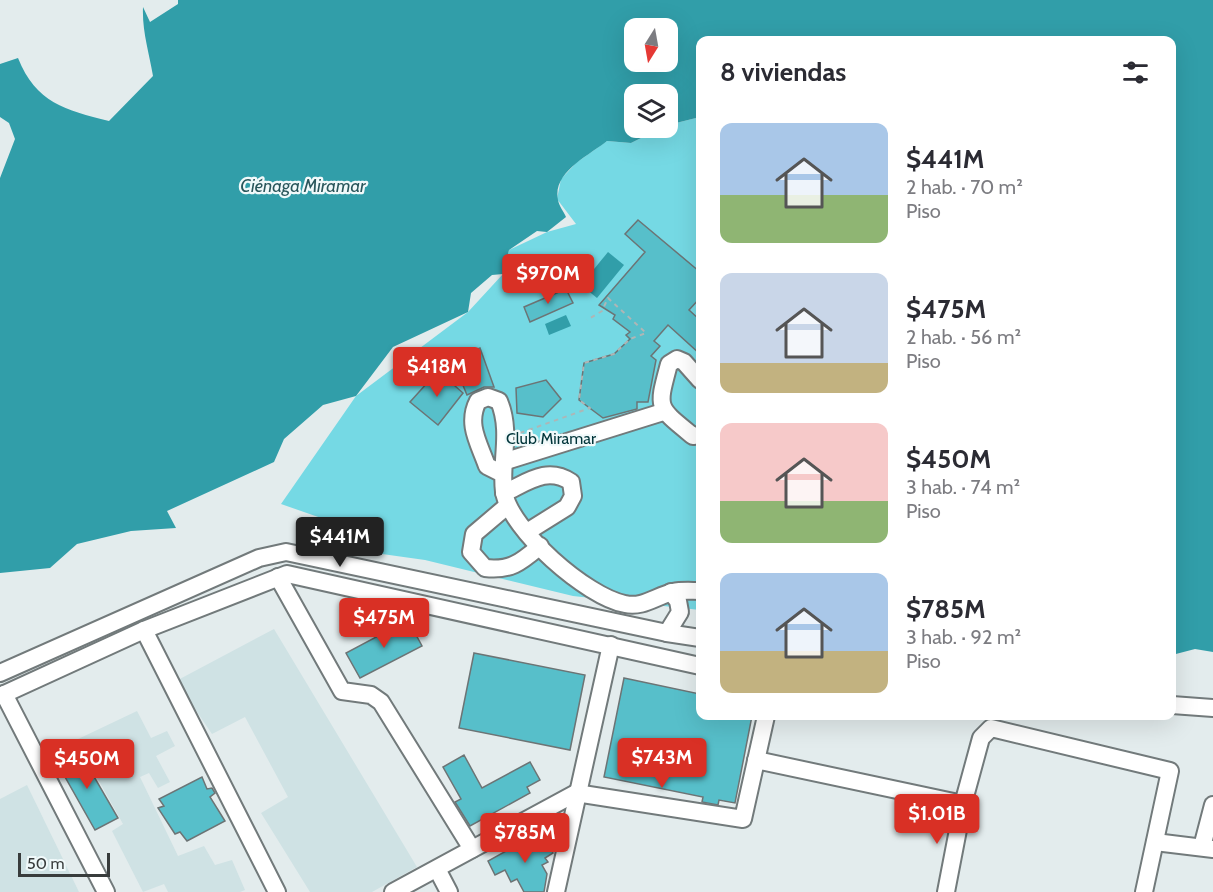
<!DOCTYPE html>
<html lang="es">
<head>
<meta charset="utf-8">
<style>
  :root { --surface:#fff; --page:#f7f7f7; --text:#2b2b33; --muted:#7c7c81; --accent:#d93025 }
  body { margin:0; font-family:Cabin,sans-serif; background:var(--page); color:var(--text); height:100vh; display:flex; flex-direction:column; font-size:22px; white-space:nowrap }
  * { box-sizing:border-box; margin:0 }
  p { font-size:20px; color:var(--muted) }
  .icon { flex:none; width:33px; height:33px; fill:none; stroke:currentColor; stroke-width:2; stroke-linecap:round; stroke-linejoin:round }
  .map { position:relative; flex:1; overflow:hidden }
  .sheet { position:absolute; left:696px; top:36px; width:480px; height:684px; display:flex; flex-direction:column; background:var(--surface); border-radius:12px; box-shadow:0 6px 24px #0002 }
  .sheet>* { flex:none }
  .needle { width:39px; rotate:191deg }
  .tools { position:absolute; left:624px; top:18px; display:grid; gap:12px }
  .tools a { display:grid; place-items:center; width:54px; height:54px; border-radius:12px; background:var(--surface); box-shadow:0 6px 24px #0002; font-size:30px }
  .scale { position:absolute; left:18px; bottom:15px; width:92px; box-sizing:border-box; padding-left:6px; border:3px solid #383c3c; border-top:0; font-size:16px; line-height:21px; white-space:nowrap; color:#383c3c; -webkit-text-stroke:4px #f0f9fa; paint-order:stroke }
  .price { position:absolute; translate:-50% -51px; padding:0 14px; border-radius:6px; background:var(--accent); color:#fff; font-size:20px; line-height:39px; filter:drop-shadow(0 2px 3px #0008) }
  .price::after { content:''; position:absolute; left:50%; top:36px; width:18px; height:14px; margin-left:-9px; background:inherit; clip-path:polygon(0 0,100% 0,50% 100%) }
  .price.on { background:#222; color:#fff }
  ul { padding:0; list-style:none }
  li { display:flex; align-items:center; gap:18px; height:150px; padding:0 24px }
  li span { display:grid; place-items:center; flex:none; width:168px; height:120px; border-radius:12px; color:#555 }
  li>.icon { margin-inline-start:auto }
  span .icon { width:72px; height:72px; fill:#fffc; stroke-width:1 }
  li b { font-size:26px }
  h2 { display:flex; justify-content:space-between; align-items:center; height:72px; padding:0 24px; font-size:26px }
  .map>svg:first-child { display:block }
  .built { fill:#cfe2e4 }
  .green { fill:#75d9e4 }
  .water { fill:#319ea9; fill-rule:evenodd }
  .building { fill:#57bfca; stroke:#6c7475; stroke-width:1.5 }
  .lines { fill:none; stroke-linecap:round; stroke-linejoin:round }
  .minor-casing { stroke:#727a7b; stroke-width:20 }
  .path { stroke:#aeb6b6; stroke-width:2; stroke-dasharray:4.5 4.5; stroke-linecap:butt }
  .minor { stroke:#fff; stroke-width:16 }
  .labels { text-anchor:middle; stroke-width:4.5; stroke-linejoin:round; paint-order:stroke }
  .park-label { font-size:16px; fill:#003439; stroke:#f0f9fa }
  .water-label { font-size:18px; font-style:italic; fill:#29565b; stroke:#f0f9fa }
</style>
</head>
<body>
<div class="map">
<svg width="1213" height="892" viewBox="0 0 1213 892">
  <rect width="100%" height="100%" fill="#e3eced"/>
  <g class="built">
    <polygon points="274,629 417,867 372,892 310,892 261,813 288,797 245,717 212,734 176,681"/>
    <polygon points="137,711 151,738 167,731 175,746 156,756 170,782 158,788 149,773 140,777 178,856 204,846 215,865 232,860 245,890 240,892 168,892 164,884 143,892 112,831 123,824 76,740"/>
    <polygon points="27,785 79,892 0,892 0,799"/>
  </g>
  <polygon class="green" points="700,117 700,610 573,596 425,560 375,553 367,534 281,504 356,396 468,312 503,274 509,250 547,232 576,224 557,199 561,179 576,163 607,141 631,143 661,128 668,128 668,125"/>
  <g class="water">
    <path d="M178,0h1035v652l-18,-3 -23,6v-615h-472v77l-32,8v-31h-34v34h27l-30,15 -24,-2c-17,14 -55,31 -49,59 1,6 6,12 8,17l-19,15 -10,-1 -28,19 -6,24 -11,1 -21,18 -3,19 -75,35 -37,49 -33,9 -39,34 -10,23 -107,49 9,17 -45,3 -54,13 -27,24 -50,5v-395l15,-39 -6,-16 -9,-6v-53l18,-6c18,45 47,52 91,63l44,-45c-4,-24 -11,-45 -10,-69l7,15 28,-18zM668,28v34h-34v-34z"/>
    <polygon points="608,252 624,265 597,298 581,285"/>
    <polygon points="566,315 571,326 549,335 545,324"/>
  </g>
  <g class="building">
    <polygon points="638,220 700,272 700,298 689,310 700,320 700,354 668,325 654,341 660,346 651,356 656,360 648,402 637,402 637,409 603,418 579,400 584,363 614,354 630,339 626,335 630,332 613,319 615,315 599,305 645,252 625,234"/>
    <polygon points="566,289 573,303 530,322 524,307"/>
    <polygon points="480,348 494,387 484,387 467,395 452,359"/>
    <polygon points="438,371 463,393 438,425 410,402"/>
    <polygon points="546,380 561,399 543,417 517,413 516,388"/>
    <polygon points="408,620 422,646 360,678 346,653"/>
    <polygon points="474,653 585,675 570,750 459,728"/>
    <polygon points="624,678 700,694 700,716 752,716 735,803 719,800 718,805 702,802 703,797 604,777"/>
    <polygon points="78,749 118,818 95,830 56,761"/>
    <polygon points="464,755 482,788 530,762 540,780 527,787 530,793 470,826 455,802 461,799 443,767"/>
    <polygon points="202,777 207,789 212,788 215,793 210,797 225,821 187,841 180,832 175,834 158,808 164,806 159,799"/>
    <polygon points="541,832 553,853 545,858 548,862 542,865 547,874 544,892 524,892 517,879 511,882 505,870 495,875 488,861"/>
  </g>
  <g class="lines">
    <g class="minor-casing">
      <g id="minor">
        <path d="M700,380l-16,-18 -7,-3 -8,5c-12,45 -13,42 24,72l7,-1"/>
        <polyline points="506,461 663,412"/>
        <path d="M503,474l-16,-8c-8,-23 -21,-42 -9,-65l10,-4 11,4c13,31 1,61 5,91 6,38 83,105 121,112 18,4 31,-8 48,-12 9,-2 18,-1 27,-1"/>
        <path d="M504,493c24,-11 43,-27 67,-11l2,14 -6,11 -40,25"/>
        <path d="M507,506l-33,28 -3,18 14,16c26,3 36,-6 55,-22"/>
        <polyline points="278,577 342,691 371,695 381,702 472,849"/>
        <polyline points="144,630 277,892"/>
        <polyline points="667,633 680,612 678,601 671,592"/>
        <polyline points="0,673 259,558 286,552 667,633 700,638"/>
        <polyline points="4,694 106,892"/>
        <polyline points="0,696 144,630 287,574 700,666"/>
        <polyline points="1172,705 1213,708"/>
        <polyline points="756,760 963,804 981,738 991,728 1170,771 1144,892"/>
        <polyline points="1155,842 1213,849"/>
        <polyline points="1202,847 1213,805"/>
        <polyline points="437,869 449,892"/>
        <polyline points="393,892 576,793 743,819 766,716"/>
        <polyline points="556,892 611,645"/>
        <polyline points="946,892 963,804"/>
      </g>
    </g>
    <polyline class="path" points="520,433 590,408 579,400 584,363 614,354 630,339 646,333 608,298 602,311 587,320"/>
    <use href="#minor" class="minor"/>
  </g>
  <g class="labels">
    <g class="park-label">
      <text x="551" y="444">Club Miramar</text>
    </g>
    <g class="water-label">
      <text x="303" y="192">Ciénaga Miramar</text>
    </g>
  </g>
</svg>
<div class="tools">
<a><svg class="needle" viewBox="-14 -14 28 28"><path d="M0-13l5 13h-10z" fill="#e53935"/><path d="M0 13l5-13h-10z" fill="#7c7c81"/></svg></a>
<a><svg class="icon" aria-label="layers" viewBox="0 0 24 24"><path d="M12 4l9 5-9 5-9-5zM3 14l9 5 9-5"/></svg></a>
</div>
<div class="scale">50 m</div>
<b class="price" style="left:548px;top:305px">$970M</b>
<b class="price" style="left:437px;top:398px">$418M</b>
<b class="price on" style="left:340px;top:568px">$441M</b>
<b class="price" style="left:384px;top:649px">$475M</b>
<b class="price" style="left:662px;top:789px">$743M</b>
<b class="price" style="left:87px;top:790px">$450M</b>
<b class="price" style="left:937px;top:845px">$1.01B</b>
<b class="price" style="left:525px;top:864px">$785M</b>
<section class="sheet">
<h2>8 viviendas<svg class="icon" aria-label="filters" viewBox="0 0 24 24"><path d="M4 7h16M4 17h16"/><circle cx="9" cy="7" r="2"/><circle cx="15" cy="17" r="2"/></svg></h2>
<ul>
<li><span style="background:linear-gradient(#a9c7e8 60%,#8fb573 0)"><svg class="icon" aria-label="home" viewBox="0 0 24 24"><path d="M3 11l9-7 9 7M6 9v11h12V9"/></svg></span><div><b>$441M</b><p>2 hab. · 70 m²</p><p>Piso</p></div></li>
<li><span style="background:linear-gradient(#c9d6e8 75%,#c2b280 0)"><svg class="icon" aria-label="home" viewBox="0 0 24 24"><path d="M3 11l9-7 9 7M6 9v11h12V9"/></svg></span><div><b>$475M</b><p>2 hab. · 56 m²</p><p>Piso</p></div></li>
<li><span style="background:linear-gradient(#f6c9c9 65%,#8fb573 0)"><svg class="icon" aria-label="home" viewBox="0 0 24 24"><path d="M3 11l9-7 9 7M6 9v11h12V9"/></svg></span><div><b>$450M</b><p>3 hab. · 74 m²</p><p>Piso</p></div></li>
<li><span style="background:linear-gradient(#a9c7e8 65%,#c2b280 0)"><svg class="icon" aria-label="home" viewBox="0 0 24 24"><path d="M3 11l9-7 9 7M6 9v11h12V9"/></svg></span><div><b>$785M</b><p>3 hab. · 92 m²</p><p>Piso</p></div></li>
</ul>
</section>
</div>
</body>
</html>
